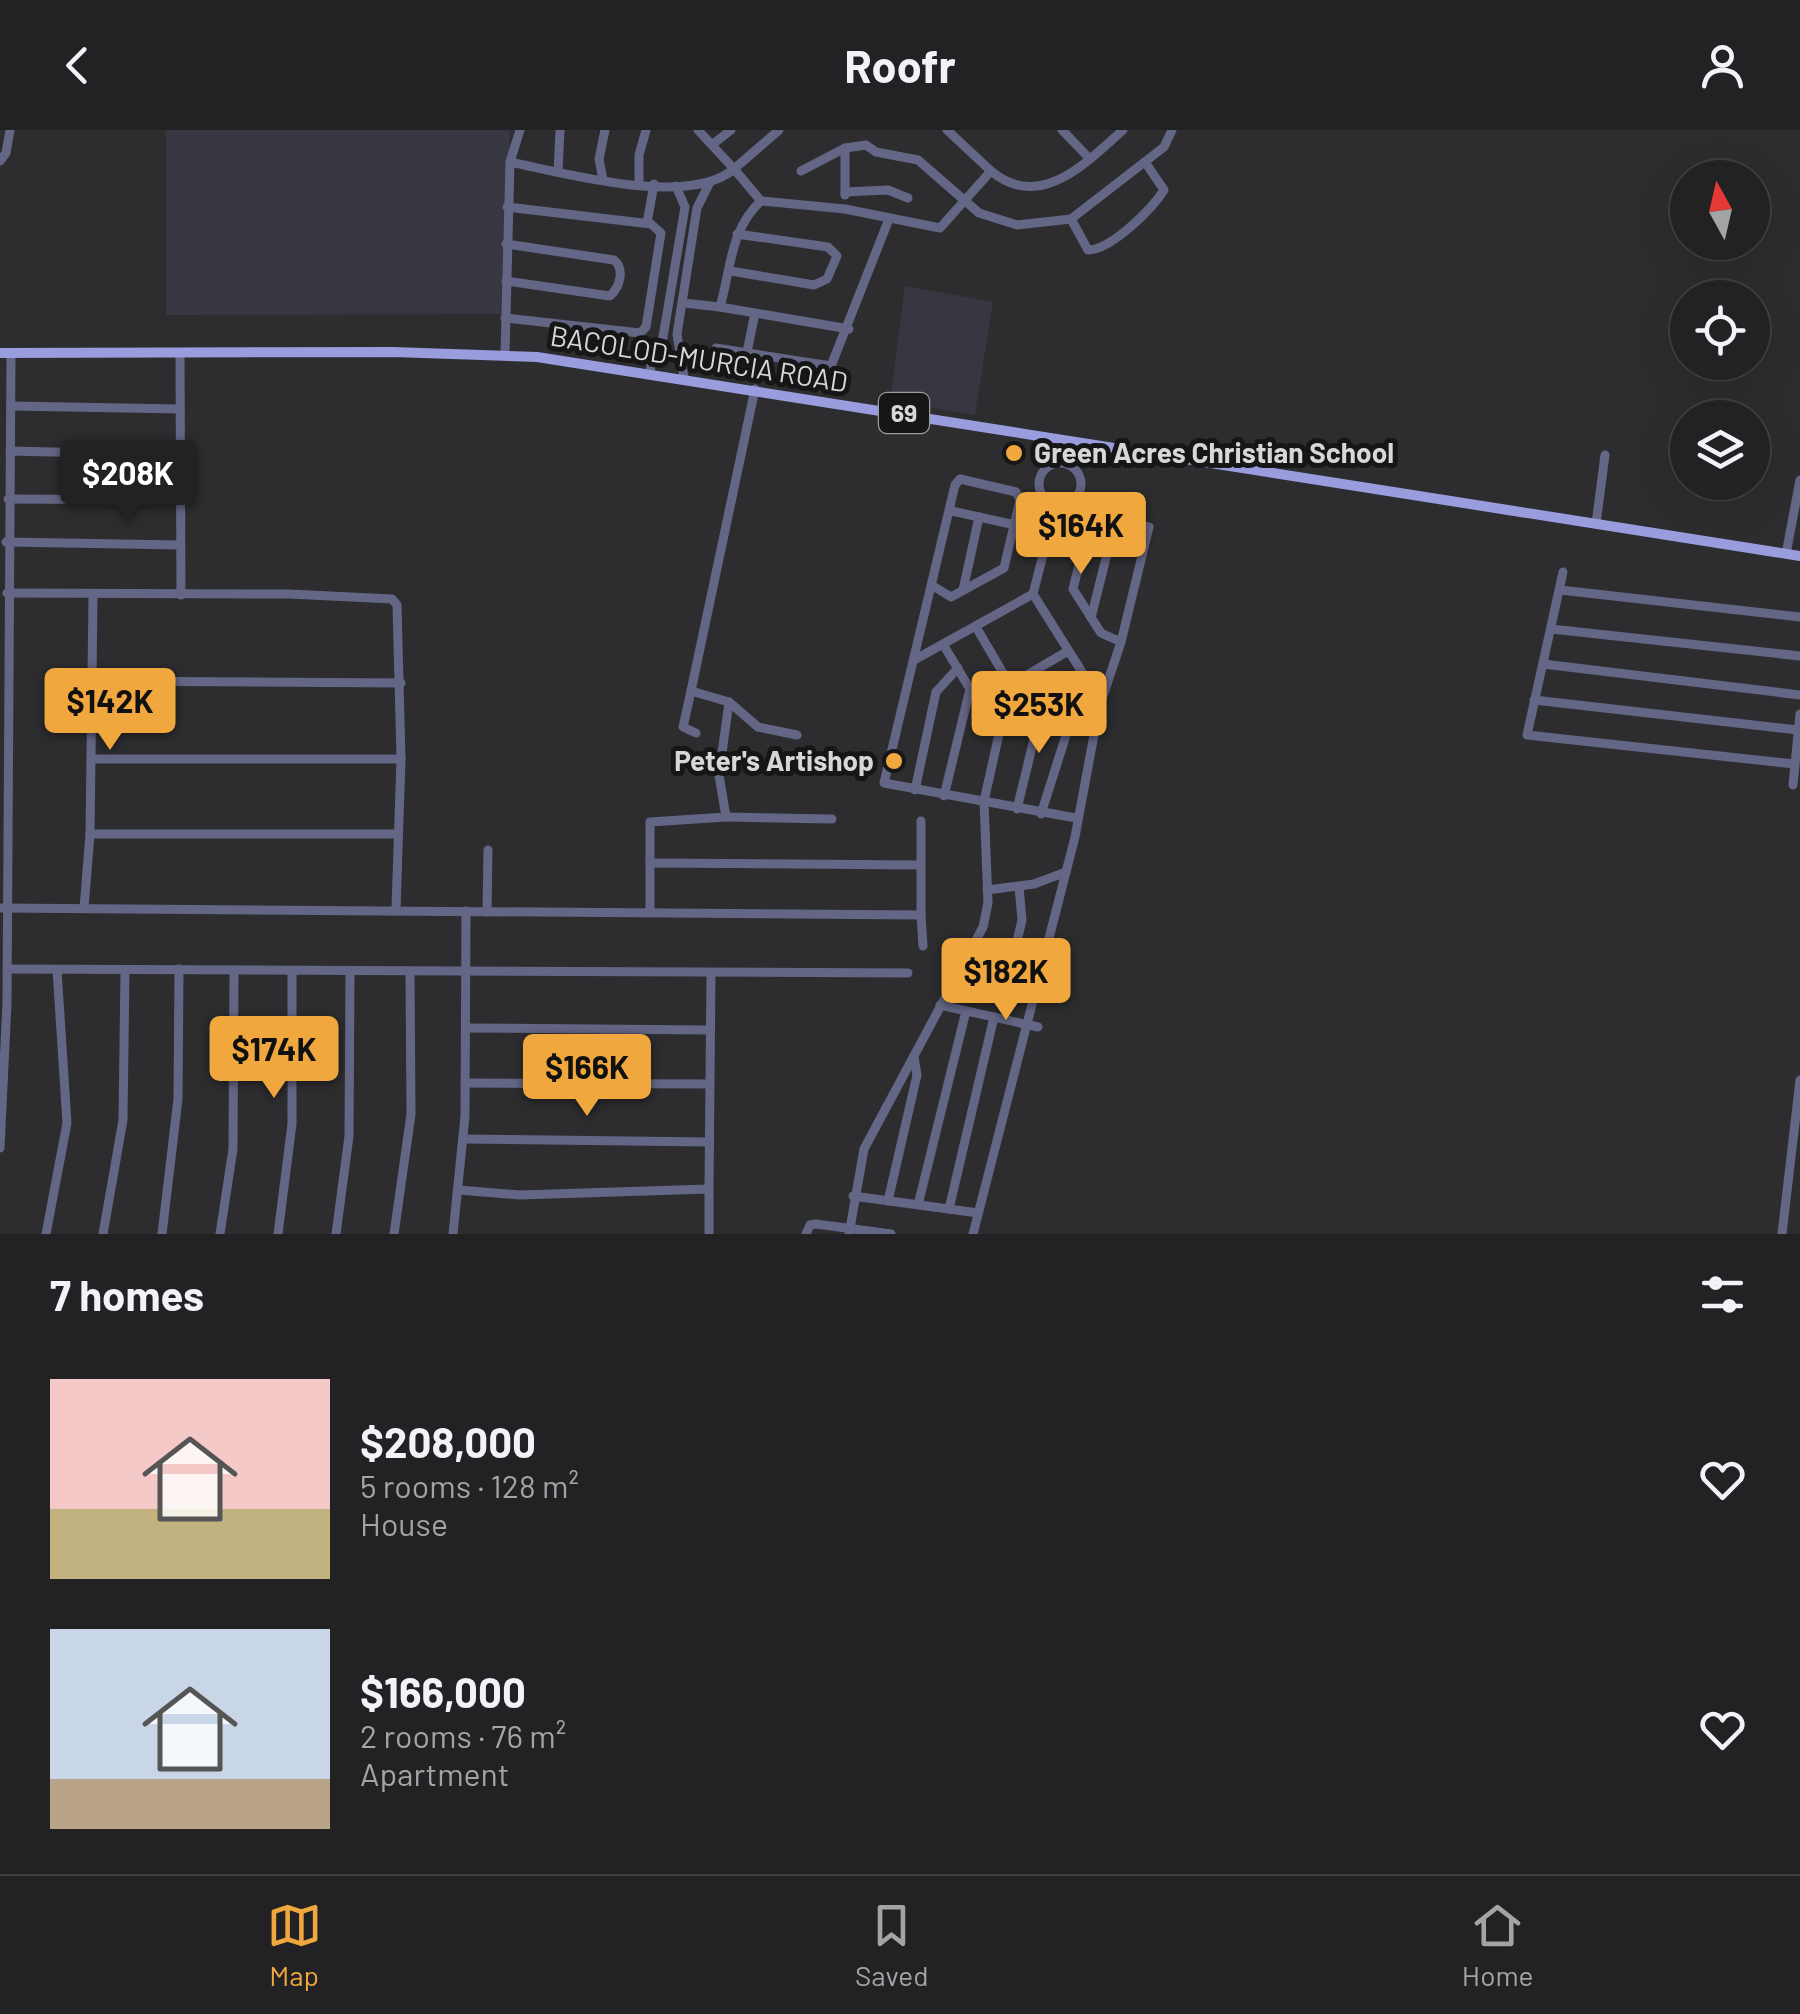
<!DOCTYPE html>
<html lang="en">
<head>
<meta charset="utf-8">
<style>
  :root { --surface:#222224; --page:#2a2a2c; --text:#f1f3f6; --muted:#a2a4a6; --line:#3f3f41; --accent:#efa73e }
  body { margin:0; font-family:Barlow,sans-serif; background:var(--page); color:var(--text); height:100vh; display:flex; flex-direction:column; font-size:38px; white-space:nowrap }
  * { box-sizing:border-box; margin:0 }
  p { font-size:32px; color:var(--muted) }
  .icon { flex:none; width:55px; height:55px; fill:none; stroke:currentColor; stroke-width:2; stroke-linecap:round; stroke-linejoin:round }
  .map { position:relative; height:1104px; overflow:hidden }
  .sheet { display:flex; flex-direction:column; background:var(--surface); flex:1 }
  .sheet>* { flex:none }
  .needle { width:65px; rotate:352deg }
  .controls { position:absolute; left:1670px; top:30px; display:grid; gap:20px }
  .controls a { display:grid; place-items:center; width:100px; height:100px; border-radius:50%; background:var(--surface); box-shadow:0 10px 40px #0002,0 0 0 2px var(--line); font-size:50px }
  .price { position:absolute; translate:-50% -85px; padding:0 22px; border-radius:10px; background:var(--accent); color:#111; font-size:32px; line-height:65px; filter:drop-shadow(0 2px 5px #0008) }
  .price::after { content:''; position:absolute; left:50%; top:60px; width:30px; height:22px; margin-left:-15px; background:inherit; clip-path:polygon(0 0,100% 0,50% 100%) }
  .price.on { background:#222; color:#fff }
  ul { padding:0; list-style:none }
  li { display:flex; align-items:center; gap:30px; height:250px; padding:0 50px }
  li span { display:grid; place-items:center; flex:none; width:280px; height:200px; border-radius:0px; color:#555 }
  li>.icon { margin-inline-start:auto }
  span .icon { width:120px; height:120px; fill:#fffc; stroke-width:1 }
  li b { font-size:42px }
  h2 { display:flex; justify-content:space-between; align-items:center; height:120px; padding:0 50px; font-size:42px }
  header { display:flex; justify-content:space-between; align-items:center; height:130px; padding:0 50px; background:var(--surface); font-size:45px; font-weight:700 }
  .tab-bar { display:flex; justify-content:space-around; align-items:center; height:140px; border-top:2px solid var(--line); background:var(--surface); font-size:28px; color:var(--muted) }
  .tab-bar a { display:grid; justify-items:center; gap:5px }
  .tab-bar .on { color:var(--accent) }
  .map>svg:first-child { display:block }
  .built { fill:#363740 }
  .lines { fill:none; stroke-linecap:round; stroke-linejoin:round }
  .minor { stroke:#646685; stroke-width:9 }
  .major { stroke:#999cdd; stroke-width:10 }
  .poi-dot { fill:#efa73e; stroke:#161617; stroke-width:4 }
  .labels { text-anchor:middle; stroke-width:10; stroke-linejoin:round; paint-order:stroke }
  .shield { fill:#161617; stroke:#9c9d9f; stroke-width:2.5 }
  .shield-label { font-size:25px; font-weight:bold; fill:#d6d7d9 }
  .street-label { font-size:28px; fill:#d6d7d9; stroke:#161617 }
  .poi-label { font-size:28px; font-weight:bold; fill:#d6d7d9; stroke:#161617; text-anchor:start }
</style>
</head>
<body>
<header><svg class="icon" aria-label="back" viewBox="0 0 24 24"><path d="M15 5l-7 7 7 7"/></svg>Roofr<svg class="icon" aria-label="person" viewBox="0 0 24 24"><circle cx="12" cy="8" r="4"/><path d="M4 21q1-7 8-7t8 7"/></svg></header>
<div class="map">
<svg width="1800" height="1104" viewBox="0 0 1800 1104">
  <rect width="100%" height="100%" fill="#2d2d30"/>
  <g class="built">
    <polygon points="166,0 510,0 509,184 166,185"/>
    <polygon points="905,156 993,172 975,285 890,271"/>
  </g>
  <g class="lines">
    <g class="minor">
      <polyline points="698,0 734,39 779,0"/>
      <polyline points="947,0 991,41"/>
      <polyline points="1062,0 1089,28"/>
      <polyline points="713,14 731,0"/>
      <polyline points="845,18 845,65"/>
      <polyline points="0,31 6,23 10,0"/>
      <polyline points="510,32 520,0"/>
      <polyline points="801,41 845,18 866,15 876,22 918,30 979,83 1017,95 1071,89 1164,17 1172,0"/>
      <polyline points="558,42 560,0"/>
      <polyline points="603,50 599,29 605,0"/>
      <polyline points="639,54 639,25 646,0"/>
      <polyline points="845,62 888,60 908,68"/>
      <path d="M761,71c-31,28 -30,68 -41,106l129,22"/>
      <path d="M1071,89l17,31c23,0 64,-41 76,-60l-19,-28"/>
      <polyline points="647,93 654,54"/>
      <path d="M506,114l108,16c11,9 6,27 -4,36l-104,-15"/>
      <polyline points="731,141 814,155 827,149 837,126 828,117 737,104"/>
      <polyline points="684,173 720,177"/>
      <polyline points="505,188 640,203 646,197 661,103 651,94 507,77"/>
      <polyline points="716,218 831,236 889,89"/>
      <polyline points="747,222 755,183"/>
      <polyline points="180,223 181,465"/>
      <path d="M505,224l5,-192c55,11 178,46 224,7l27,32 84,8 95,19 51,-57c49,41 95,-8 132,-41"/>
      <polyline points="650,243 652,228 662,213 685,77 676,56"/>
      <polyline points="684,248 677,204 697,78 709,54"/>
      <polyline points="12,276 180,279"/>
      <polyline points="10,321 180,325"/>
      <circle cx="1060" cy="354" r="21"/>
      <polyline points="8,369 178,370"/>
      <polyline points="952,381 1142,423"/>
      <polyline points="1596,394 1605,325"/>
      <polyline points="1085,411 1073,459 1101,503 1121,512"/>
      <polyline points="6,412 180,415"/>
      <polyline points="1786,424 1800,350"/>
      <polyline points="1563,442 1527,605 1794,634"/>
      <polyline points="933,456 951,467 1004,438 1020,370 1016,362 960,349 955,355 884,653 1076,688"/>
      <polyline points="963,460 979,387"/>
      <polyline points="1560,460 1800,487"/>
      <polyline points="7,463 289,464 392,469 397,475 401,629 396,779"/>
      <polyline points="1033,464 1087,550 1099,578"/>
      <polyline points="1091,488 1109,416"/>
      <polyline points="1551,499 1800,526"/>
      <polyline points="944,516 970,559 944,666"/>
      <polyline points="916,529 1033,464 1056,374"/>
      <polyline points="1543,534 1800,565"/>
      <polyline points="91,551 401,553"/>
      <polyline points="1010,555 1068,521"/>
      <polyline points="691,561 755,259"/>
      <polyline points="1534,570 1798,600"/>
      <polyline points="696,603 683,597 691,561 729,572 758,597 797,605"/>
      <polyline points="91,629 401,629"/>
      <polyline points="1793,655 1800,584"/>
      <polyline points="915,660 936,562 958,538"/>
      <polyline points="1017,679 1042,576 1087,550"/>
      <polyline points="1041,684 1068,599 1070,586 1059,565"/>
      <polyline points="726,687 832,689"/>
      <polyline points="90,704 398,704"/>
      <polyline points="650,733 920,735"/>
      <polyline points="987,760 1034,754 1066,742"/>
      <polyline points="0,778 921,785 921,691"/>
      <polyline points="84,778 90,704 93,467"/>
      <polyline points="487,782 488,720"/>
      <polyline points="650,782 650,692 726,687 719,645 729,572"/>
      <polyline points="921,785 923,816"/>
      <polyline points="7,839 908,843"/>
      <polyline points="955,844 1033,863"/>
      <polyline points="1006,858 1022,790 1019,757"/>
      <polyline points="940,875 1038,897"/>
      <polyline points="466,898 709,900"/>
      <polyline points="465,953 709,954"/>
      <polyline points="463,1009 709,1012"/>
      <polyline points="0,1018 7,873 11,223"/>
      <polyline points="709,1059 711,843"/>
      <polyline points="459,1060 520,1065 709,1059 709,1104"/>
      <polyline points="853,1066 978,1083"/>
      <polyline points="888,1071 917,945 914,927"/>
      <polyline points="918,1075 966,881"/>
      <polyline points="949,1079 994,887"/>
      <polyline points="46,1104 67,993 57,840"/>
      <polyline points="103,1104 123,990 125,841"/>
      <polyline points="162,1104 178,969 179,839"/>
      <polyline points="220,1104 233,1019 234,841"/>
      <polyline points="278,1104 292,994 292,841"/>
      <polyline points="336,1104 349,1006 350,842"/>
      <polyline points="394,1104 411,984 410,843"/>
      <polyline points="453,1104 465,986 466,781"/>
      <polyline points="806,1104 810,1095 816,1094 891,1104"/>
      <polyline points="849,1104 864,1019 983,797 988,773 984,671 1010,555 976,497"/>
      <polyline points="973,1104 1075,707 1099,578 1121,512 1149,397 1088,380 1078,410"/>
      <polyline points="1782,1104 1800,950"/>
    </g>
    <polyline class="major" points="0,223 393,222 537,227 1800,426"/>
  </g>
  <g class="poi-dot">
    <circle cx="1014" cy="323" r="10"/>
    <circle cx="894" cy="631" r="10"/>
  </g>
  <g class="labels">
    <rect class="shield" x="879" y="263" width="50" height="40" rx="8"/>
    <g class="shield-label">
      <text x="904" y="292">69</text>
    </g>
    <g class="street-label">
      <text transform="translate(699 229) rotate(9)" y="10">BACOLOD-MURCIA ROAD</text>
    </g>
    <g class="poi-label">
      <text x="1034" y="333">Green Acres Christian School</text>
      <text x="874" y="641" text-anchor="end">Peter's Artishop</text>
    </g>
  </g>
</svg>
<div class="controls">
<a><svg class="needle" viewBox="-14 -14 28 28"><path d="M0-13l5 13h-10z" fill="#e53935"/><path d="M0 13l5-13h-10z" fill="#a2a4a6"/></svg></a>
<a><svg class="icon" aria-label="locate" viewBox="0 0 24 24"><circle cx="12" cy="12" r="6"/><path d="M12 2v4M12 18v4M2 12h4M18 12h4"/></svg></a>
<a><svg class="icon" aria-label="layers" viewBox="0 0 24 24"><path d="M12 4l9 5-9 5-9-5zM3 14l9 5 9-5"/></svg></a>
</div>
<b class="price on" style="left:128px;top:395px">$208K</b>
<b class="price" style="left:1081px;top:447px">$164K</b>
<b class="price" style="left:110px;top:623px">$142K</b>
<b class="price" style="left:1039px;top:626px">$253K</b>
<b class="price" style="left:1006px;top:893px">$182K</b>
<b class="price" style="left:274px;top:971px">$174K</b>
<b class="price" style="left:587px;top:989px">$166K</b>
</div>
<section class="sheet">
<h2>7 homes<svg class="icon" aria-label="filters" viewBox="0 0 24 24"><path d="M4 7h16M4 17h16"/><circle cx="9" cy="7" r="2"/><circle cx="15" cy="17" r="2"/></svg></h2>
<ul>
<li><span style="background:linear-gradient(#f6c9c9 65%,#c2b280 0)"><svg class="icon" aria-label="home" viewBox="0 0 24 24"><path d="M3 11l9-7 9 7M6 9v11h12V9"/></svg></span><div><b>$208,000</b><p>5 rooms · 128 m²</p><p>House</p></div><svg class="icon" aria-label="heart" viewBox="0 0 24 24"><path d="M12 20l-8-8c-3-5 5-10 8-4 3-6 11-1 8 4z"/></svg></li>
<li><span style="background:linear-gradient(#c9d6e8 75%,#b9a48a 0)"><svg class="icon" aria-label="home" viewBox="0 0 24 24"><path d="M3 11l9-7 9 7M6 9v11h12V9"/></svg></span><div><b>$166,000</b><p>2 rooms · 76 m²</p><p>Apartment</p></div><svg class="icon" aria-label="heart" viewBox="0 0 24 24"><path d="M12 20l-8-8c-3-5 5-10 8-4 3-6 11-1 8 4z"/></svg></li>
</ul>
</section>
<nav class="tab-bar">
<a class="on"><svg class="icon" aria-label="map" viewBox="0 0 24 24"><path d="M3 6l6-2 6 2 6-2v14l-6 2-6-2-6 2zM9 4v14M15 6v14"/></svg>Map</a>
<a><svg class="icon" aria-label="saved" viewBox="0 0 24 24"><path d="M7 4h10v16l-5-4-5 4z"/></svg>Saved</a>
<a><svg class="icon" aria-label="home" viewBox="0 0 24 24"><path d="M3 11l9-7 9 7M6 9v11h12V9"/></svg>Home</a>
</nav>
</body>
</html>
